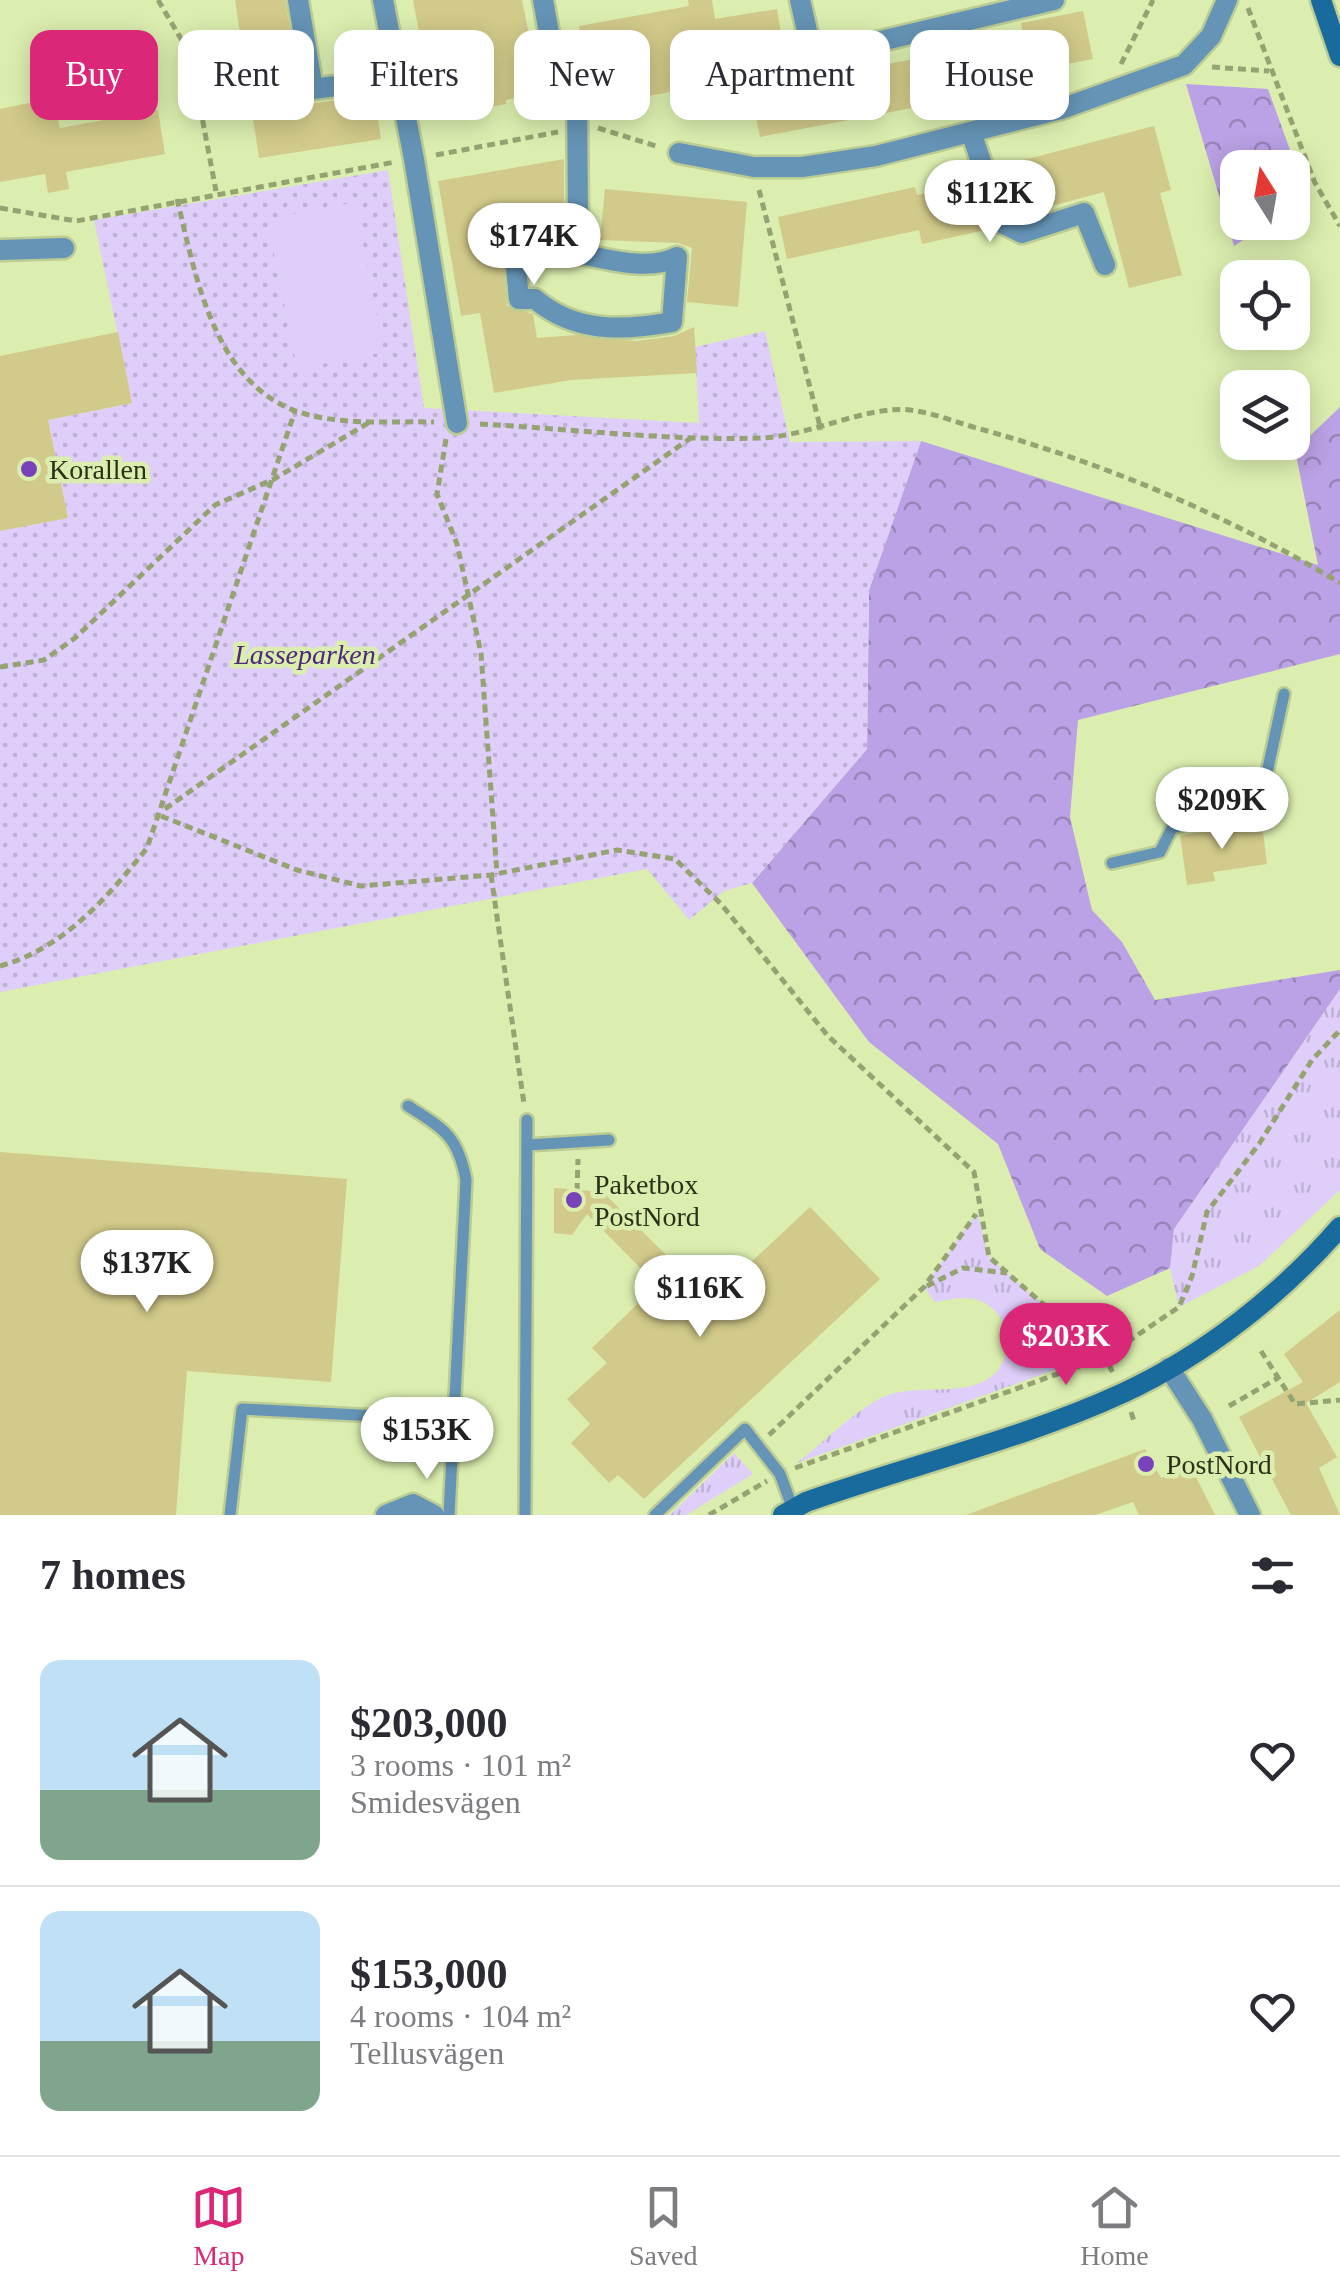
<!DOCTYPE html>
<html lang="en">
<head>
<meta charset="utf-8">
<style>
  :root { --surface:#fff; --page:#f7f7f7; --text:#2b2b33; --muted:#7c7c81; --line:#e1e1e2; --accent:#db2777 }
  body { margin:0; font-family:"Times New Roman",serif; background:var(--page); color:var(--text); height:100vh; display:flex; flex-direction:column; font-size:38px; white-space:nowrap }
  * { box-sizing:border-box; margin:0 }
  p { font-size:32px; color:var(--muted) }
  .icon { flex:none; width:55px; height:55px; fill:none; stroke:currentColor; stroke-width:2; stroke-linecap:round; stroke-linejoin:round }
  .map { position:relative; height:1515px; overflow:hidden }
  .details { display:flex; flex-direction:column; background:var(--surface); flex:1 }
  .details>* { flex:none }
  .banner { position:absolute; left:30px; top:30px; width:1280px; height:90px; display:flex; gap:20px }
  .needle { width:65px; rotate:349deg }
  .fabs { position:absolute; left:1220px; top:150px; display:grid; gap:20px }
  .fabs a { display:grid; place-items:center; width:90px; height:90px; border-radius:20px; background:var(--surface); box-shadow:0 5px 25px #0003; font-size:50px }
  .price { position:absolute; translate:-50% -85px; padding:0 22px; border-radius:35px; background:#fff; color:#222; font-size:32px; line-height:65px; filter:drop-shadow(0 2px 5px #0008) }
  .price::after { content:''; position:absolute; left:50%; top:60px; width:30px; height:22px; margin-left:-15px; background:inherit; clip-path:polygon(0 0,100% 0,50% 100%) }
  .price.on { background:var(--accent); color:#fff }
  ul { padding:0; list-style:none }
  li { display:flex; align-items:center; gap:30px; height:250px; padding:0 40px }
  li+li { border-top:2px solid var(--line) }
  li span { display:grid; place-items:center; flex:none; width:280px; height:200px; border-radius:20px; color:#555 }
  li>.icon { margin-inline-start:auto }
  span .icon { width:120px; height:120px; fill:#fffc; stroke-width:1 }
  li b { font-size:42px }
  h2 { display:flex; justify-content:space-between; align-items:center; height:120px; padding:0 40px; font-size:42px }
  .pill { padding:0 35px; border-radius:20px; background:var(--surface); box-shadow:0 5px 25px #0003; font-size:35px; line-height:90px }
  .pill.on { background:var(--accent); color:#fff }
  .menu { display:flex; justify-content:space-around; align-items:center; height:140px; border-top:2px solid var(--line); background:var(--surface); font-size:28px; color:var(--muted) }
  .menu a { display:grid; justify-items:center; gap:5px }
  .menu .on { color:var(--accent) }
  .map>svg:first-child { display:block }
  .grass { fill:url(#grass-tufts) }
  .forest { fill:url(#forest-crowns) }
  .park { fill:url(#park-dots) }
  .pitch { fill:#decef9 }
  .building { fill:#d2ca8a }
  .lines { fill:none; stroke-linecap:round; stroke-linejoin:round }
  .lane-casing { stroke:#bbcc94; stroke-width:16 }
  .street-casing { stroke:#bbcc94; stroke-width:25 }
  .secondary-casing { stroke:#bbcc94; stroke-width:25 }
  .path { stroke:#95a373; stroke-width:5; stroke-dasharray:8 5; stroke-linecap:butt }
  .lane { stroke:#6694b6; stroke-width:11 }
  .street { stroke:#6694b6; stroke-width:20 }
  .secondary { stroke:#1a6b9d; stroke-width:20 }
  .poi-dot { fill:#7a42b9; stroke:#dbeeaf; stroke-width:4 }
  .labels { text-anchor:middle; stroke-width:9; stroke-linejoin:round; paint-order:stroke }
  .poi-label { font-size:28px; fill:#2a3119; stroke:#dbeeaf; text-anchor:start }
  .park-label { font-size:28px; font-style:italic; fill:#4d2977; stroke:#dbeeaf }
</style>
</head>
<body>
<div class="map">
<svg width="1340" height="1515" viewBox="0 0 1340 1515">
  <defs>
    <pattern id="grass-tufts" width="24" height="20" patternUnits="userSpaceOnUse" patternTransform="scale(2.5)"><rect width="24" height="20" fill="#decef9"/><path d="M3 7l-1-3M5 7V3M7 7l1-3M15 17l-1-3M17 17v-4M19 17l1-3" fill="none" stroke="#bfb1d5"/></pattern>
    <pattern id="forest-crowns" width="20" height="18" patternUnits="userSpaceOnUse" patternTransform="scale(2.5)"><rect width="20" height="18" fill="#bba1e5"/><path d="M2 6a3 3 0 1 1 6 0M12 15a3 3 0 1 1 6 0" fill="none" stroke="#9884b9"/></pattern>
    <pattern id="park-dots" width="8" height="8" patternUnits="userSpaceOnUse" patternTransform="scale(2.5)"><rect width="8" height="8" fill="#decef9"/><path d="M2 2h.1M6 6h.1" fill="none" stroke="#bfb1d5" stroke-width="1.8" stroke-linecap="round"/></pattern>
  </defs>
  <rect width="100%" height="100%" fill="#dbeeaf"/>
  <g class="grass">
    <polygon points="1340,989 1340,1190 1259,1266 1179,1307 1170,1268 1174,1229"/>
    <path d="M977,1212l12,45 77,67 24,33 -293,106c27,-21 56,-51 86,-66 39,-18 117,12 124,-52 2,-16 -7,-32 -19,-40 -14,-11 -37,-6 -53,-3l-11,-15z"/>
    <polygon points="734,1453 753,1474 686,1515 670,1515"/>
  </g>
  <g class="forest">
    <polygon points="1186,84 1268,89 1307,197 1293,207 1292,168 1238,168 1238,222 1269,223 1234,246"/>
    <polygon points="1340,407 1340,654 1078,720 1070,817 1092,910 1122,942 1155,1000 1340,970 1340,989 1174,1229 1170,1268 1107,1296 1040,1249 998,1144 869,1042 752,883 867,749 869,590 921,441 1318,565 1295,450"/>
  </g>
  <polygon class="park" points="388,170 424,408 699,423 695,347 765,331 790,442 921,441 869,590 867,749 752,883 724,891 689,920 647,869 0,992 0,530 68,517 48,420 132,403 94,220"/>
  <polygon class="pitch" points="355,202 384,352 297,369 267,219"/>
  <g class="building">
    <polygon points="235,0 285,0 302,97 308,104 374,95 381,139 259,158"/>
    <polygon points="413,0 522,0 541,93 506,100 506,104 422,119 414,73 426,71"/>
    <polygon points="688,0 712,0 715,19 777,9 789,82 1024,39 1021,23 1083,11 1093,59 1035,70 1037,84 760,137 753,104 741,105 736,79 644,97 634,49 584,58 579,26 689,6"/>
    <polygon points="53,98 60,128 158,110 165,154 66,172 69,189 48,193 45,174 0,182 0,109"/>
    <polygon points="1154,126 1171,190 1160,193 1182,275 1129,288 1104,192 1029,212 1016,162"/>
    <polygon points="564,159 564,215 500,226 507,306 533,314 537,338 575,335 636,341 674,336 694,327 697,373 571,380 494,393 480,313 461,316 438,181"/>
    <polygon points="974,183 985,230 922,244 919,230 787,259 778,217 915,187 917,195"/>
    <polygon points="605,189 747,202 738,307 687,302 692,248 678,243 600,240"/>
    <polygon points="118,332 132,403 48,420 68,518 0,531 0,356"/>
    <polygon points="1262,824 1267,864 1213,872 1215,881 1187,885 1180,835"/>
    <polygon points="0,1152 347,1179 331,1382 187,1371 176,1515 0,1515"/>
    <polygon points="554,1188 603,1192 686,1275 699,1276 717,1294 810,1207 880,1279 644,1499 618,1475 609,1483 571,1443 590,1424 567,1399 607,1363 592,1348 657,1285 587,1214 572,1235 554,1233"/>
    <polygon points="1340,1310 1340,1382 1306,1403 1337,1457 1319,1468 1340,1515 1291,1515 1239,1417 1303,1382 1284,1354"/>
    <polygon points="1145,1449 1161,1478 1191,1467 1215,1515 1139,1515 1133,1502 1095,1515 966,1515"/>
  </g>
  <g class="lines">
    <g class="lane-casing">
      <g id="lane">
        <polyline points="1112,863 1160,852 1172,828 1248,806 1265,782 1284,694"/>
        <path d="M408,1106c36,23 50,30 58,74l-17,335"/>
        <polyline points="527,1145 609,1140"/>
        <polyline points="230,1515 242,1409 455,1420"/>
        <polyline points="525,1515 527,1120"/>
        <polyline points="655,1515 745,1429 780,1474 793,1509"/>
      </g>
    </g>
    <g class="street-casing">
      <g id="street">
        <polyline points="298,0 313,89 398,78"/>
        <polyline points="383,0 414,159 457,423"/>
        <path d="M543,0l11,60 23,31 1,128 -12,20 -52,8 5,52h16c40,34 88,32 137,23l5,-65c-28,14 -66,3 -96,-3l-6,-31"/>
        <polyline points="800,0 813,57 1054,0"/>
        <polyline points="971,132 1002,223 1022,233 1084,213 1105,265"/>
        <polyline points="679,153 754,167 802,167 876,156 1061,109 1184,65 1211,36 1227,0"/>
        <polyline points="0,250 64,248"/>
        <polyline points="1169,1368 1202,1419 1250,1515"/>
        <polyline points="386,1515 413,1504 434,1515"/>
      </g>
    </g>
    <g class="secondary-casing">
      <g id="secondary">
        <polyline points="1321,0 1340,56"/>
        <path d="M783,1515l23,-13c105,-37 217,-63 317,-109 82,-38 159,-99 217,-166"/>
      </g>
    </g>
    <g class="path">
      <polyline points="158,0 190,54 216,191"/>
      <polyline points="1248,8 1315,183 1340,226"/>
      <polyline points="1121,64 1153,0"/>
      <polyline points="1212,67 1269,71"/>
      <polyline points="598,128 659,147"/>
      <polyline points="436,155 558,132"/>
      <polyline points="759,190 821,430"/>
      <path d="M177,199c18,74 36,182 119,212 42,15 94,10 138,11"/>
      <polyline points="0,208 76,221 395,162"/>
      <path d="M480,424c93,5 189,17 281,14 49,-2 107,-33 149,-28 25,3 50,14 74,20 125,35 245,86 356,153"/>
      <polyline points="446,439 437,494 457,544 481,653 497,874"/>
      <polyline points="0,667 44,660 75,638 215,505 274,479 370,422"/>
      <polyline points="165,809 695,435"/>
      <polyline points="161,816 297,870 361,886 491,875 617,850 675,859 721,904 828,1036 974,1172 989,1257 1066,1324 1090,1357 1105,1357 1179,1307 1192,1276 1207,1212 1259,1144 1312,1060 1340,1030"/>
      <polyline points="491,875 524,1104"/>
      <path d="M0,966c63,-17 108,-69 147,-118l148,-437"/>
      <polyline points="577,1191 578,1159"/>
      <polyline points="927,1286 963,1268 1007,1273"/>
      <polyline points="1261,1351 1295,1404 1340,1400"/>
      <polyline points="1229,1406 1278,1378"/>
      <polyline points="1131,1412 1135,1424"/>
      <polyline points="769,1435 924,1287 976,1214"/>
      <polyline points="795,1468 1105,1357 1114,1375"/>
      <polyline points="709,1515 767,1481"/>
    </g>
    <use href="#lane" class="lane"/>
    <use href="#street" class="street"/>
    <use href="#secondary" class="secondary"/>
  </g>
  <g class="poi-dot">
    <circle cx="29" cy="469" r="10"/>
    <circle cx="574" cy="1200" r="10"/>
    <circle cx="1146" cy="1464" r="10"/>
  </g>
  <g class="labels">
    <g class="poi-label">
      <text x="49" y="479">Korallen</text>
      <text x="594" y="1194">Paketbox<tspan x="594" dy="32">PostNord</tspan></text>
      <text x="1166" y="1474">PostNord</text>
    </g>
    <g class="park-label">
      <text x="305" y="664">Lasseparken</text>
    </g>
  </g>
</svg>
<div class="fabs">
<a><svg class="needle" viewBox="-14 -14 28 28"><path d="M0-13l5 13h-10z" fill="#e53935"/><path d="M0 13l5-13h-10z" fill="#7c7c81"/></svg></a>
<a><svg class="icon" aria-label="locate" viewBox="0 0 24 24"><circle cx="12" cy="12" r="6"/><path d="M12 2v4M12 18v4M2 12h4M18 12h4"/></svg></a>
<a><svg class="icon" aria-label="layers" viewBox="0 0 24 24"><path d="M12 4l9 5-9 5-9-5zM3 14l9 5 9-5"/></svg></a>
</div>
<b class="price" style="left:990px;top:245px">$112K</b>
<b class="price" style="left:534px;top:288px">$174K</b>
<b class="price" style="left:1222px;top:852px">$209K</b>
<b class="price" style="left:147px;top:1315px">$137K</b>
<b class="price" style="left:700px;top:1340px">$116K</b>
<b class="price on" style="left:1066px;top:1388px">$203K</b>
<b class="price" style="left:427px;top:1482px">$153K</b>
<div class="banner">
<a class="pill on">Buy</a>
<a class="pill">Rent</a>
<a class="pill">Filters</a>
<a class="pill">New</a>
<a class="pill">Apartment</a>
<a class="pill">House</a>
</div>
</div>
<section class="details">
<h2>7 homes<svg class="icon" aria-label="filters" viewBox="0 0 24 24"><path d="M4 7h16M4 17h16"/><circle cx="9" cy="7" r="2"/><circle cx="15" cy="17" r="2"/></svg></h2>
<ul>
<li><span style="background:linear-gradient(#bfe0f5 65%,#7fa58c 0)"><svg class="icon" aria-label="home" viewBox="0 0 24 24"><path d="M3 11l9-7 9 7M6 9v11h12V9"/></svg></span><div><b>$203,000</b><p>3 rooms · 101 m²</p><p>Smidesvägen</p></div><svg class="icon" aria-label="heart" viewBox="0 0 24 24"><path d="M12 20l-8-8c-3-5 5-10 8-4 3-6 11-1 8 4z"/></svg></li>
<li><span style="background:linear-gradient(#bfe0f5 65%,#7fa58c 0)"><svg class="icon" aria-label="home" viewBox="0 0 24 24"><path d="M3 11l9-7 9 7M6 9v11h12V9"/></svg></span><div><b>$153,000</b><p>4 rooms · 104 m²</p><p>Tellusvägen</p></div><svg class="icon" aria-label="heart" viewBox="0 0 24 24"><path d="M12 20l-8-8c-3-5 5-10 8-4 3-6 11-1 8 4z"/></svg></li>
</ul>
</section>
<nav class="menu">
<a class="on"><svg class="icon" aria-label="map" viewBox="0 0 24 24"><path d="M3 6l6-2 6 2 6-2v14l-6 2-6-2-6 2zM9 4v14M15 6v14"/></svg>Map</a>
<a><svg class="icon" aria-label="saved" viewBox="0 0 24 24"><path d="M7 4h10v16l-5-4-5 4z"/></svg>Saved</a>
<a><svg class="icon" aria-label="home" viewBox="0 0 24 24"><path d="M3 11l9-7 9 7M6 9v11h12V9"/></svg>Home</a>
</nav>
</body>
</html>
